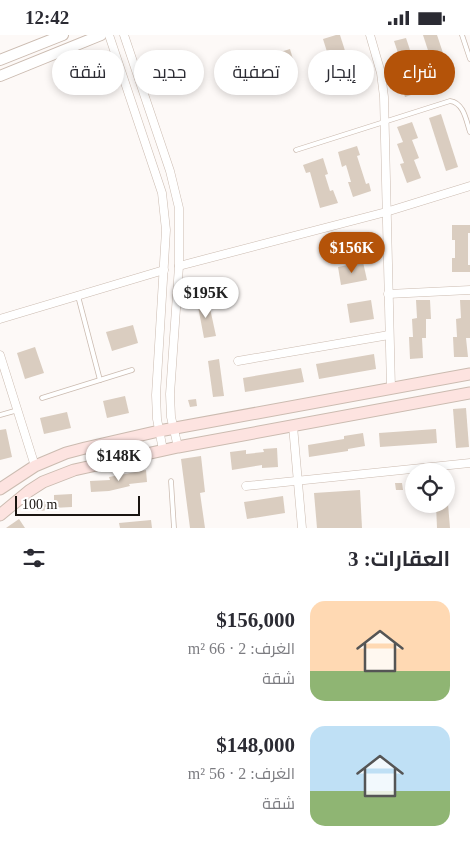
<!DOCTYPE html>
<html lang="ar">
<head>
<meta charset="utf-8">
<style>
  :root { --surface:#fff; --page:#f2f2f3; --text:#2b2b33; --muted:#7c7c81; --accent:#b45309 }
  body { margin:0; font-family:"Times New Roman",Cairo,serif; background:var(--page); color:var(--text); direction:rtl; height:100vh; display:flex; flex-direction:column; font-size:19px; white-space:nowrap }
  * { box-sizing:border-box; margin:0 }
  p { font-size:16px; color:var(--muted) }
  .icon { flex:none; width:28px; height:28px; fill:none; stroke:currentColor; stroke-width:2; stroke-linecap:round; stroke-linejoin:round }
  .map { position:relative; height:493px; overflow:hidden; direction:ltr }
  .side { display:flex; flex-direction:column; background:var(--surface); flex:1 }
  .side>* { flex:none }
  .top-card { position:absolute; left:15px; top:15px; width:440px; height:45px; direction:rtl; display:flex; gap:10px }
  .controls { position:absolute; left:405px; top:428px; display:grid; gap:10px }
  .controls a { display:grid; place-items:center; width:50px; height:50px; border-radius:50%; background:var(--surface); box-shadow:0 2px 8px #0003; font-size:25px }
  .scale { position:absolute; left:15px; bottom:12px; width:125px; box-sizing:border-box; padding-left:5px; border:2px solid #1a1511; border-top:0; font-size:14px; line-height:18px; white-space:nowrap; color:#1a1511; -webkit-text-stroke:4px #fff; paint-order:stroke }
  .price { position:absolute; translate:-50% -42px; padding:0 11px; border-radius:18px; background:#fff; color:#222; font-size:16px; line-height:32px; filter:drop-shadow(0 1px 2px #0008) }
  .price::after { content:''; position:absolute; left:50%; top:30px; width:15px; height:11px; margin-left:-8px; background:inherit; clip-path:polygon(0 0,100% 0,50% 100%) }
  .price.current { background:var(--accent); color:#fff }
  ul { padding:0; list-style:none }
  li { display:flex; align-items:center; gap:15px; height:125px; padding:0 20px }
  li span { display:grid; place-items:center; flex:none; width:140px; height:100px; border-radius:15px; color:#555 }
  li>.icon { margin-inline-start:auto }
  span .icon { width:60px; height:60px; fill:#fffc; stroke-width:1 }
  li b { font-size:21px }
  h2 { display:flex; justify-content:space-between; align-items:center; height:60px; padding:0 20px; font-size:21px }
  .chip { padding:0 18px; border-radius:22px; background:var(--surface); box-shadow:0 2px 8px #0003; font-size:18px; line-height:45px }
  .chip.current { background:var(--accent); color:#fff }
  .status { display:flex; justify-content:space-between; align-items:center; height:35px; padding:0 25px; background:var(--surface); direction:ltr }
  .status svg { height:14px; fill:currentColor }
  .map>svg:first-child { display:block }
  .building { fill:#dacdc0 }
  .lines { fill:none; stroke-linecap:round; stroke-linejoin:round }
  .service-casing { stroke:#cbbbb0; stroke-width:5.5 }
  .minor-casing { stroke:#cbbbb0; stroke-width:9 }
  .tertiary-casing { stroke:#cbbbb0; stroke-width:12 }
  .secondary-casing { stroke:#cbbbb0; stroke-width:13 }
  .service { stroke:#fff; stroke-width:4 }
  .minor { stroke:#fff; stroke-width:8 }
  .tertiary { stroke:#fff; stroke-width:10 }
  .secondary { stroke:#fde3e0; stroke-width:11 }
</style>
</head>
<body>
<div class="status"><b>12:42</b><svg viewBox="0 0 49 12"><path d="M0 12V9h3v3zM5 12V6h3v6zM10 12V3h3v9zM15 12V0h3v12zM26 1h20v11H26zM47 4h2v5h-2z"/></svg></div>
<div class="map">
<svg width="470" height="493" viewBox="0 0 470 493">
  <rect width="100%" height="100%" fill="#fdf9f7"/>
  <g class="building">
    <polygon points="336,0 340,0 353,41 336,46 323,4"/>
    <polygon points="423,0 437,0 452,45 439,49"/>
    <polygon points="406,3 412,21 409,22 415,40 412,41 417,58 405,62 399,44 402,43 396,25 400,24 394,6"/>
    <polygon points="290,14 295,31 269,39 264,22"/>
    <polygon points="441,79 458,132 446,136 429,83"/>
    <polygon points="412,87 418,103 412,105 419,123 414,125 421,143 407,148 400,129 404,128 397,109 403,107 397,92"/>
    <polygon points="357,111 360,120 357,121 366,149 369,148 371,156 353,162 348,147 351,147 346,130 342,132 338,117"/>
    <polygon points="323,123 328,139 325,140 330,156 333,155 338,168 320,173 310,137 306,138 303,130"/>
    <polygon points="452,190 470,190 470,198 468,198 468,230 470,230 470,237 452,237 452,223 455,223 455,205 452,205"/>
    <polygon points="363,227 367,245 341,250 338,232"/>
    <polygon points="208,264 216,301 204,303 197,266"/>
    <polygon points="371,265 374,284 350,288 347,269"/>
    <polygon points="416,265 430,265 431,284 426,284 426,303 422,303 423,323 410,324 409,302 413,302 412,284 417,283"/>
    <polygon points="460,265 470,265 470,303 466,303 468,322 454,322 453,302 457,302 456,284 461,283"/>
    <polygon points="133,290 138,308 112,316 106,297"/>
    <polygon points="35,312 44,338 25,344 17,318"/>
    <polygon points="374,319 376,334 319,344 316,329"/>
    <polygon points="219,324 224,361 213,362 208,326"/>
    <polygon points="301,333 304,347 245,357 243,343"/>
    <polygon points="125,361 129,378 107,383 103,366"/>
    <polygon points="196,364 197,371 190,372 188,365"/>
    <polygon points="466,373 469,412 456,413 453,374"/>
    <polygon points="67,377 71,393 44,399 40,383"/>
    <polygon points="6,394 12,422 0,425 0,395"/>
    <polygon points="436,394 437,408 380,412 379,398"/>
    <polygon points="363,398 365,411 348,414 348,416 309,422 308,410 344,404 344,401"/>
    <polygon points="277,413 278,432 262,433 262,430 232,435 230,417 246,415 246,419 264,417 263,414"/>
    <polygon points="201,421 205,457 200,458 205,493 190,493 181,424"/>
    <polygon points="146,435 147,447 129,449 130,451 109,456 91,457 90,446 110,445 109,442"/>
    <polygon points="395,448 402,448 403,455 396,455"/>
    <polygon points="360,455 362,493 317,493 314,458"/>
    <polygon points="72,459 72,472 53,473 53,475 37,476 36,467 54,466 54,460"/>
    <polygon points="283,461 285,478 247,484 244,467"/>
    <polygon points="436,469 448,469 450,493 437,493"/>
    <polygon points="19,484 25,493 6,493"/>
    <polygon points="151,485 152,493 120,493 119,488"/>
  </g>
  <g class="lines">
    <g class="service-casing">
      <g id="service">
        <polyline points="462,0 470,24"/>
        <path d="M296,115l154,-49c14,2 16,19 20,31"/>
        <polyline points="78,261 100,345"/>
        <polyline points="42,363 132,335"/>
        <polyline points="0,380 18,375"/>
        <polyline points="171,446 174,493"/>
      </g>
    </g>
    <g class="minor-casing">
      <g id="minor">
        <polyline points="109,0 162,158 166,195 156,360 157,384 163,415"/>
        <polyline points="124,0 170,136 179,173 179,231 170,359 171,382 178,412"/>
        <polyline points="370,0 381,38 384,62 391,354"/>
        <polyline points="179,231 386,177 470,151"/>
        <polyline points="388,259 470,255"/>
        <polyline points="0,284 164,235"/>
        <polyline points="0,320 35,431"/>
        <polyline points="238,326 389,300"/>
        <polyline points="293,391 302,493"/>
        <polyline points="246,451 470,428"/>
      </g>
    </g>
    <g class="tertiary-casing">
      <g id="tertiary">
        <polyline points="0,25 63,0"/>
        <polyline points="0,41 101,0"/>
      </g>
    </g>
    <g class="secondary-casing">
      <g id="secondary">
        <polyline points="0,454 35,431 66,418 85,413 159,396 470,339"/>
        <polyline points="0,480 29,456 43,447 74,435 178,412 470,358"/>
      </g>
    </g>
    <use href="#service" class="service"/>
    <use href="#minor" class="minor"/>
    <use href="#tertiary" class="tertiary"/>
    <use href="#secondary" class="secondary"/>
  </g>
</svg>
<div class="controls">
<a><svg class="icon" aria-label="locate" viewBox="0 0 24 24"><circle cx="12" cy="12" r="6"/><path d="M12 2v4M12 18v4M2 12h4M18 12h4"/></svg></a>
</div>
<div class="scale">100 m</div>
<b class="price current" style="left:352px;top:239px">$156K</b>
<b class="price" style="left:206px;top:284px">$195K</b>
<b class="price" style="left:119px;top:447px">$148K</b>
<div class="top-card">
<a class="chip current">شراء</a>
<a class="chip">إيجار</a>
<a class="chip">تصفية</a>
<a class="chip">جديد</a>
<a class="chip">شقة</a>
</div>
</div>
<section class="side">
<h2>العقارات: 3<svg class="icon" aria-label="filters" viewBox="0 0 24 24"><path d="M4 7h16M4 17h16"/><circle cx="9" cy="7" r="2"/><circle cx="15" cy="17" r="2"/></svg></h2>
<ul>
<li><span style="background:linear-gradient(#ffd9b3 70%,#8fb573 0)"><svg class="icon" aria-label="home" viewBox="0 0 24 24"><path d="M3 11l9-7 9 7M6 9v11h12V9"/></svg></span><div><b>$156,000</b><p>الغرف: 2 · 66 m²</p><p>شقة</p></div></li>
<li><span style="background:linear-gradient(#bfe0f5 65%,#8fb573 0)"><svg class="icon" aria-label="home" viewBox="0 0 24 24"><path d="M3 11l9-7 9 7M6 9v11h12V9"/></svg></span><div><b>$148,000</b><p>الغرف: 2 · 56 m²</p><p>شقة</p></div></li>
</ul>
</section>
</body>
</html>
